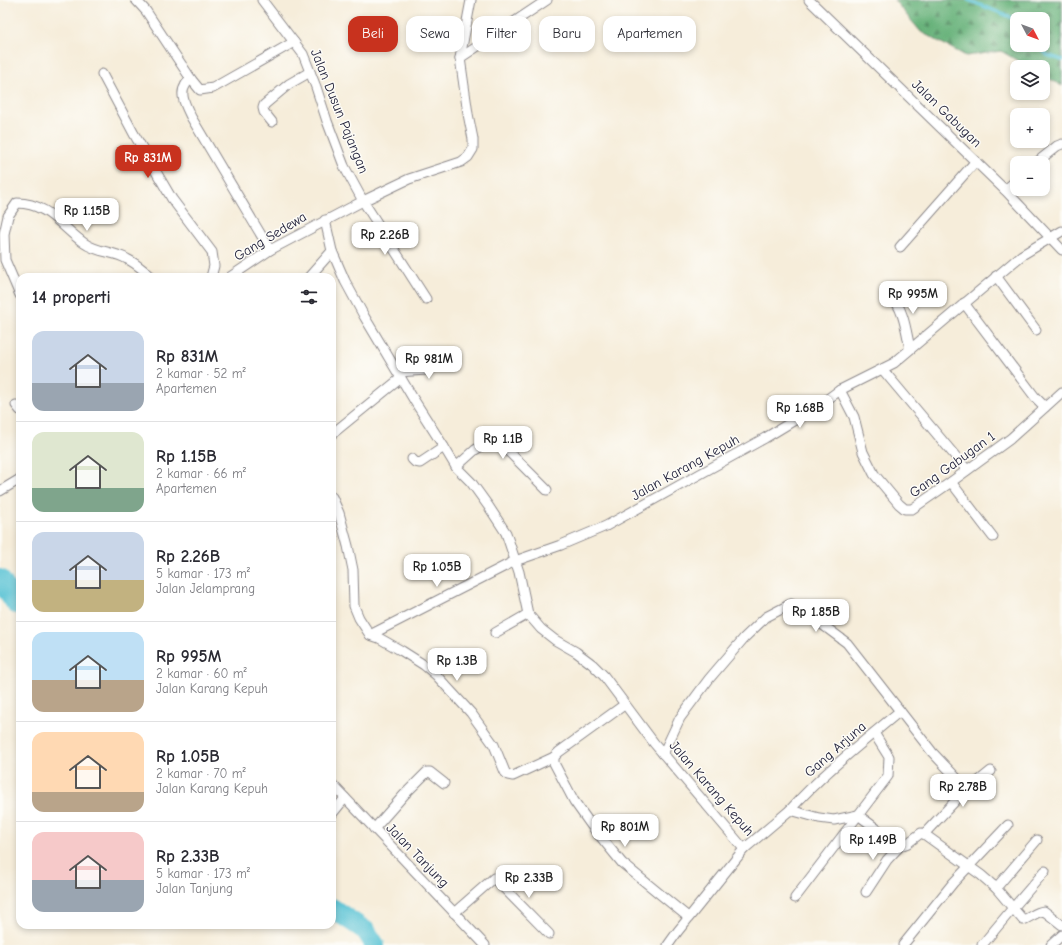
<!DOCTYPE html>
<html lang="id">
<head>
<meta charset="utf-8">
<style>
  :root { --surface:#fff; --page:#f2f2f3; --text:#2b2b33; --muted:#7c7c81; --line:#e1e1e2; --accent:#c8321e }
  body { margin:0; font-family:"Comic Neue",sans-serif; background:var(--page); color:var(--text); height:100vh; display:flex; flex-direction:column; font-size:15px; white-space:nowrap }
  * { box-sizing:border-box; margin:0 }
  p { font-size:13px; color:var(--muted) }
  .icon { flex:none; width:22px; height:22px; fill:none; stroke:currentColor; stroke-width:2; stroke-linecap:round; stroke-linejoin:round }
  .map { position:relative; flex:1; overflow:hidden }
  .details { position:absolute; left:16px; top:273px; width:320px; height:656px; display:flex; flex-direction:column; background:var(--surface); border-radius:12px; box-shadow:0 2px 6px #0003 }
  .details>* { flex:none }
  .guide { position:absolute; left:348px; top:16px; width:380px; height:36px; display:flex; gap:8px }
  .needle { width:26px; rotate:131deg }
  .controls { position:absolute; left:1010px; top:12px; display:grid; gap:8px }
  .controls a { display:grid; place-items:center; width:40px; height:40px; border-radius:8px; background:var(--surface); box-shadow:0 2px 6px #0003; font-size:20px }
  .price { position:absolute; translate:-50% -34px; padding:0 9px; border-radius:8px; background:#fff; color:#222; font-size:13px; line-height:26px; filter:drop-shadow(0 1px 2px #0008) }
  .price::after { content:''; position:absolute; left:50%; top:24px; width:12px; height:9px; margin-left:-6px; background:inherit; clip-path:polygon(0 0,100% 0,50% 100%) }
  .price.on { background:var(--accent); color:#fff }
  ul { padding:0; list-style:none }
  li { display:flex; align-items:center; gap:12px; height:100px; padding:0 16px }
  li+li { border-top:1px solid var(--line) }
  li span { display:grid; place-items:center; flex:none; width:112px; height:80px; border-radius:12px; color:#555 }
  li>.icon { margin-inline-start:auto }
  span .icon { width:48px; height:48px; fill:#fffc; stroke-width:1 }
  li b { font-size:17px }
  h2 { display:flex; justify-content:space-between; align-items:center; height:48px; padding:0 16px; font-size:17px }
  .pill { padding:0 14px; border-radius:12px; background:var(--surface); box-shadow:0 2px 6px #0003; font-size:14px; line-height:36px }
  .pill.on { background:var(--accent); color:#fff }
  .map>svg:first-child { display:block }
  .forest { fill:url(#forest-firs); stroke:#456a5a; fill-rule:evenodd }
  .lines { fill:none; stroke-linecap:round; stroke-linejoin:round }
  .stream { stroke:#59c2d4; stroke-width:3.5 }
  .river { stroke:#59c2d4; stroke-width:20 }
  .street-casing { stroke:#8c888a; stroke-width:11 }
  .street { stroke:#fff; stroke-width:9 }
  .labels { text-anchor:middle; stroke-width:3; stroke-linejoin:round; paint-order:stroke }
  .street-label { font-size:14px; fill:#22223b; stroke:#fdfcf7 }
</style>
</head>
<body>
<div class="map">
<svg width="1062" height="945" viewBox="0 0 1062 945">
  <defs>
    <pattern id="forest-firs" width="22" height="20" patternUnits="userSpaceOnUse"><rect width="22" height="20" fill="#68b27a"/><path d="M5 1l3.5 6h-7zM16 11l3.5 6h-7z" fill="#559065"/></pattern>
  </defs>
  <rect width="100%" height="100%" fill="#fdfcf7"/>
  <filter id="ink" filterUnits="userSpaceOnUse"><feTurbulence type="fractalNoise" baseFrequency=".025" numOctaves="2"/><feDisplacementMap in="SourceGraphic" scale="8" xChannelSelector="R" yChannelSelector="G"/><feConvolveMatrix kernelMatrix="1 2 1 2 8 2 1 2 1" color-interpolation-filters="sRGB"/></filter>
  <filter id="wash" filterUnits="userSpaceOnUse"><feTurbulence type="fractalNoise" baseFrequency=".012" numOctaves="4" result="noise"/><feDisplacementMap in="SourceGraphic" scale="16" xChannelSelector="R" yChannelSelector="G"/><feGaussianBlur stdDeviation="0.9" result="paint"/><feColorMatrix in="noise" values="0 0 0 0 0 0 0 0 0 0 0 0 0 0 0 0 0 1.4 0 .05"/><feComposite in="paint" operator="in"/></filter>
  <g filter="url(#wash)">
    <rect width="100%" height="100%" fill="#f6edda"/>
    <path class="forest" d="M894,0h168v86l-19,-11v-8h-14l-28,-16 -35,5 -45,-24zM1017,19h26v26h-26z"/>
    <g class="lines">
      <g class="stream">
        <polyline points="968,0 1015,19 1017,21"/>
        <polyline points="1038,45 1047,55 1062,60"/>
      </g>
      <g class="river">
        <polyline points="0,579 16,604 20,605"/>
        <polyline points="332,908 366,931 375,945"/>
      </g>
    </g>
  </g>
  <g filter="url(#ink)">
    <g class="lines">
      <g class="street-casing">
        <g id="street">
          <polyline points="136,0 146,11 191,79"/>
          <polyline points="809,0 1005,190 1062,250"/>
          <polyline points="460,58 547,0"/>
          <polyline points="102,74 134,134 172,199 212,252 214,266 211,277"/>
          <polyline points="272,122 264,112 263,108 264,105 289,84 310,72"/>
          <polyline points="1036,163 1057,146 1062,144"/>
          <polyline points="1005,190 1017,180"/>
          <path d="M325,220l7,31 13,30 19,35 50,84 30,47 12,20 15,15 18,25 17,26 13,39 9,42 13,15 14,11 21,12 16,12 12,12 50,67 90,106 46,-39 29,8 15,2 24,-5 42,31 8,-3 13,-10 3,1 57,41 15,13 27,32c7,-2 12,-8 21,-9l18,14"/>
          <polyline points="900,247 976,161"/>
          <path d="M270,250l-79,-133c-4,-9 -12,-22 -6,-31 1,-3 4,-5 6,-7l9,11 13,-2 81,-46"/>
          <polyline points="996,276 1036,330"/>
          <polyline points="230,277 270,250 363,201 344,166 327,121 316,87 303,54 262,0"/>
          <polyline points="309,277 332,251"/>
          <path d="M890,294c14,15 16,36 20,55"/>
          <path d="M20,295l-15,-35 -1,-26 4,-18 9,-13c31,0 44,24 67,40 14,10 29,8 43,16 9,4 17,12 25,18"/>
          <polyline points="426,299 363,201 409,179 461,162 468,157 473,149 473,139 468,114 460,58 471,0"/>
          <polyline points="964,303 1035,397 1045,407"/>
          <polyline points="883,370 967,470"/>
          <polyline points="398,372 426,370 446,352 455,354"/>
          <polyline points="840,390 854,417 863,452 874,474 899,504 905,509 912,509 951,482 1010,439 1062,392"/>
          <polyline points="16,405 20,410"/>
          <polyline points="332,434 401,378"/>
          <polyline points="412,459 415,462 420,463 444,447"/>
          <polyline points="456,467 475,450 491,440 500,443 547,490"/>
          <polyline points="951,482 993,537"/>
          <polyline points="0,491 20,479"/>
          <polyline points="332,497 339,513 348,546 353,570 354,606 359,618 370,635 379,638 402,651 424,665 436,675 471,713 494,745 505,772 508,775 513,776 554,757"/>
          <polyline points="495,633 528,614"/>
          <polyline points="370,635 515,561 561,545 606,526 765,438 818,406 840,390 894,363 1022,255 1062,231"/>
          <polyline points="624,705 559,752 554,757 554,763 574,801 591,825 622,863 688,917"/>
          <polyline points="663,754 680,718 709,679 744,638 766,617 791,604 800,608 847,643 932,752 968,790"/>
          <polyline points="332,784 485,945"/>
          <path d="M790,810c32,-36 73,-68 110,-99"/>
          <polyline points="332,814 345,798"/>
          <polyline points="374,829 404,795 427,772 430,772 444,783"/>
          <polyline points="924,834 959,797 991,771"/>
          <polyline points="996,888 1037,840"/>
          <polyline points="866,892 887,860 900,846"/>
          <polyline points="795,898 888,776 889,757 874,733"/>
          <polyline points="454,913 494,878 549,934"/>
          <polyline points="668,945 678,931 744,849"/>
          <polyline points="903,945 953,883 1008,825"/>
          <polyline points="982,945 1013,908 1045,871"/>
          <polyline points="1051,945 1062,935"/>
        </g>
      </g>
      <use href="#street" class="street"/>
    </g>
  </g>
  <g class="labels">
    <g class="street-label">
      <text transform="translate(340 111) rotate(68)" y="5">Jalan Dusun Pajangan</text>
      <text transform="translate(947 113) rotate(44)" y="5">Jalan Gabugan</text>
      <text transform="translate(270 236) rotate(-31)" y="5">Gang Sedewa</text>
      <text transform="translate(952 464) rotate(-36)" y="5">Gang Gabugan 1</text>
      <text transform="translate(685 467) rotate(-29)" y="5">Jalan Karang Kepuh</text>
      <text transform="translate(835 749) rotate(-41)" y="5">Gang Arjuna</text>
      <text transform="translate(712 788) rotate(49)" y="5">Jalan Karang Kepuh</text>
      <text transform="translate(418 855) rotate(46)" y="5">Jalan Tanjung</text>
    </g>
  </g>
</svg>
<div class="controls">
<a><svg class="needle" viewBox="-14 -14 28 28"><path d="M0-13l5 13h-10z" fill="#e53935"/><path d="M0 13l5-13h-10z" fill="#7c7c81"/></svg></a>
<a><svg class="icon" aria-label="layers" viewBox="0 0 24 24"><path d="M12 4l9 5-9 5-9-5zM3 14l9 5 9-5"/></svg></a>
<a>+</a>
<a>−</a>
</div>
<b class="price on" style="left:148px;top:179px">Rp 831M</b>
<b class="price" style="left:87px;top:232px">Rp 1.15B</b>
<b class="price" style="left:385px;top:256px">Rp 2.26B</b>
<b class="price" style="left:913px;top:315px">Rp 995M</b>
<b class="price" style="left:429px;top:380px">Rp 981M</b>
<b class="price" style="left:800px;top:429px">Rp 1.68B</b>
<b class="price" style="left:503px;top:460px">Rp 1.1B</b>
<b class="price" style="left:437px;top:588px">Rp 1.05B</b>
<b class="price" style="left:816px;top:633px">Rp 1.85B</b>
<b class="price" style="left:457px;top:682px">Rp 1.3B</b>
<b class="price" style="left:963px;top:808px">Rp 2.78B</b>
<b class="price" style="left:625px;top:848px">Rp 801M</b>
<b class="price" style="left:873px;top:861px">Rp 1.49B</b>
<b class="price" style="left:529px;top:899px">Rp 2.33B</b>
<div class="guide">
<a class="pill on">Beli</a>
<a class="pill">Sewa</a>
<a class="pill">Filter</a>
<a class="pill">Baru</a>
<a class="pill">Apartemen</a>
</div>
<section class="details">
<h2>14 properti<svg class="icon" aria-label="filters" viewBox="0 0 24 24"><path d="M4 7h16M4 17h16"/><circle cx="9" cy="7" r="2"/><circle cx="15" cy="17" r="2"/></svg></h2>
<ul>
<li><span style="background:linear-gradient(#c9d6e8 65%,#9aa5b1 0)"><svg class="icon" aria-label="home" viewBox="0 0 24 24"><path d="M3 11l9-7 9 7M6 9v11h12V9"/></svg></span><div><b>Rp 831M</b><p>2 kamar · 52 m²</p><p>Apartemen</p></div></li>
<li><span style="background:linear-gradient(#dfe7d0 70%,#7fa58c 0)"><svg class="icon" aria-label="home" viewBox="0 0 24 24"><path d="M3 11l9-7 9 7M6 9v11h12V9"/></svg></span><div><b>Rp 1.15B</b><p>2 kamar · 66 m²</p><p>Apartemen</p></div></li>
<li><span style="background:linear-gradient(#c9d6e8 60%,#c2b280 0)"><svg class="icon" aria-label="home" viewBox="0 0 24 24"><path d="M3 11l9-7 9 7M6 9v11h12V9"/></svg></span><div><b>Rp 2.26B</b><p>5 kamar · 173 m²</p><p>Jalan Jelamprang</p></div></li>
<li><span style="background:linear-gradient(#bfe0f5 60%,#b9a48a 0)"><svg class="icon" aria-label="home" viewBox="0 0 24 24"><path d="M3 11l9-7 9 7M6 9v11h12V9"/></svg></span><div><b>Rp 995M</b><p>2 kamar · 60 m²</p><p>Jalan Karang Kepuh</p></div></li>
<li><span style="background:linear-gradient(#ffd9b3 75%,#b9a48a 0)"><svg class="icon" aria-label="home" viewBox="0 0 24 24"><path d="M3 11l9-7 9 7M6 9v11h12V9"/></svg></span><div><b>Rp 1.05B</b><p>2 kamar · 70 m²</p><p>Jalan Karang Kepuh</p></div></li>
<li><span style="background:linear-gradient(#f6c9c9 60%,#9aa5b1 0)"><svg class="icon" aria-label="home" viewBox="0 0 24 24"><path d="M3 11l9-7 9 7M6 9v11h12V9"/></svg></span><div><b>Rp 2.33B</b><p>5 kamar · 173 m²</p><p>Jalan Tanjung</p></div></li>
</ul>
</section>
</div>
</body>
</html>
